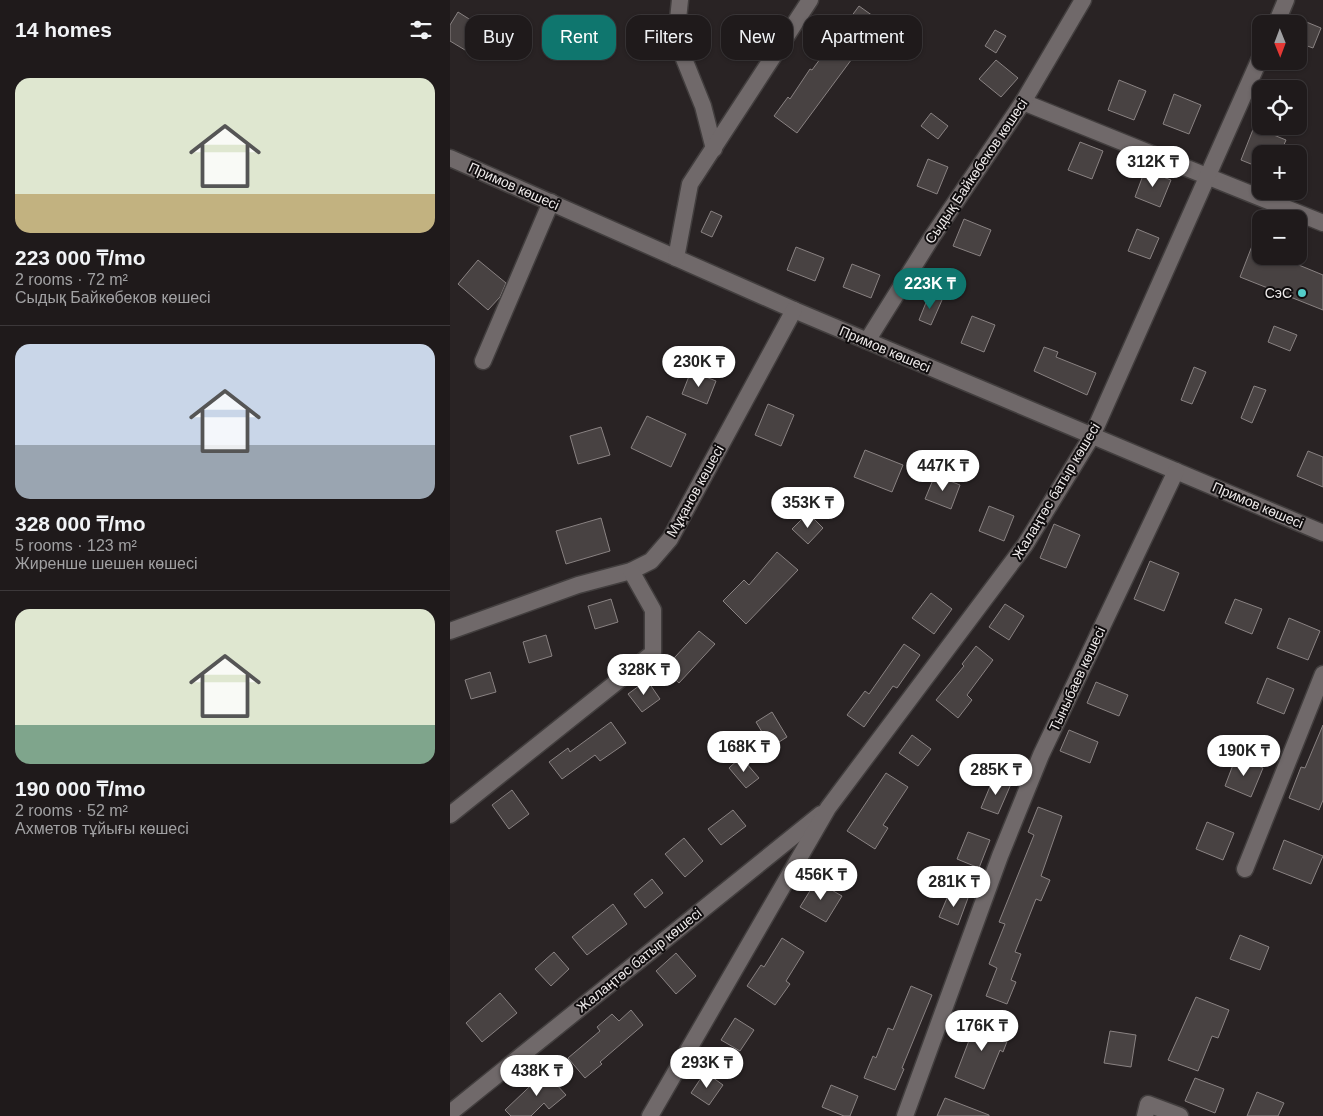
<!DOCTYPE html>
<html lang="en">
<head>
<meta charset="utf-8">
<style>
  :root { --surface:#1f1a1b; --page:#2c2728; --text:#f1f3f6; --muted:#a1a1a3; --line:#3c383a; --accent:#0f766e }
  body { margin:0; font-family:Arial,sans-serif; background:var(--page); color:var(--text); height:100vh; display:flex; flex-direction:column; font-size:19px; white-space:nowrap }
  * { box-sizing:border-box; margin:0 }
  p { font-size:16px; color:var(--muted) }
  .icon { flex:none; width:28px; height:28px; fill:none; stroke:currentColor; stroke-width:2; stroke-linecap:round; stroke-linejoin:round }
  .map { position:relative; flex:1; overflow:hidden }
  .sheet { display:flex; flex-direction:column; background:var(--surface); width:450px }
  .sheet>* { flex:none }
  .hud { position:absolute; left:15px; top:15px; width:475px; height:45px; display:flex; gap:10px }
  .needle { width:32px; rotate:179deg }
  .fabs { position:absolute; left:802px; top:15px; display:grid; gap:10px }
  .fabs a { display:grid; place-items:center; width:55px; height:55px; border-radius:10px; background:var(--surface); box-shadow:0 1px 4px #0004,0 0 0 1px var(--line); font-size:25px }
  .price { position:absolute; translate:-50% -42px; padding:0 11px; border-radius:18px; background:#fff; color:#222; font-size:16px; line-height:32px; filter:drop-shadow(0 1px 2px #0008) }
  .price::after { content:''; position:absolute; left:50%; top:30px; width:15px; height:11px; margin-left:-8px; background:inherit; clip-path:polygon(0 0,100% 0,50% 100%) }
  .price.on { background:var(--accent); color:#fff }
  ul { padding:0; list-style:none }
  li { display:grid; align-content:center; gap:10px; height:265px; padding:0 15px }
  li+li { border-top:1px solid var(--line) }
  li span { display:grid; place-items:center; height:155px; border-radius:15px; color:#555 }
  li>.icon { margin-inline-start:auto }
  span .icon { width:90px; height:90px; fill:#fffc; stroke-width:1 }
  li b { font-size:21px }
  h2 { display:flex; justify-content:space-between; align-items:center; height:60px; padding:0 15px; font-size:21px }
  .chip { padding:0 18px; border-radius:15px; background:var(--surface); box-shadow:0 1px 4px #0004,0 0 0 1px var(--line); font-size:18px; line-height:45px }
  .chip.on { background:var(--accent); color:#fff }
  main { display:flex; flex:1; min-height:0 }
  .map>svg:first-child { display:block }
  .building { fill:#484242; stroke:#898282 }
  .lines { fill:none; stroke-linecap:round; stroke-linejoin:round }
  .street-casing { stroke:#423e3e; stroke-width:19 }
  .street { stroke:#70696a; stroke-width:16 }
  .poi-dot { fill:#53cdc9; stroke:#100d0e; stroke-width:2 }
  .labels { text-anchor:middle; stroke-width:4; stroke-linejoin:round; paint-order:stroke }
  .street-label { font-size:14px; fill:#eeeaea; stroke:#100d0e }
  .poi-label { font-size:14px; fill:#eeeaea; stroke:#100d0e; text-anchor:end }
</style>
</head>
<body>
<main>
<section class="sheet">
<h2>14 homes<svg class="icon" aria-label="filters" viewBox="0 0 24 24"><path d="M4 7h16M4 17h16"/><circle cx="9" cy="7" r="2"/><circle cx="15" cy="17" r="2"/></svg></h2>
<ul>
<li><span style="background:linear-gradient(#dfe7d0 75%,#c2b280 0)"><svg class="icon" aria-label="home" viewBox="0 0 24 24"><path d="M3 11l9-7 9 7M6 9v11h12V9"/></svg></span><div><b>223 000 ₸/mo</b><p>2 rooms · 72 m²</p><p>Сыдық Байкөбеков көшесі</p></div></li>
<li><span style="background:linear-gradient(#c9d6e8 65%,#9aa5b1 0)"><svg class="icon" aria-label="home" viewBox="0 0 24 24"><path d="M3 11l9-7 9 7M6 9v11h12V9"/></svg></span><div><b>328 000 ₸/mo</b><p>5 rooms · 123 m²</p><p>Жиренше шешен көшесі</p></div></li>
<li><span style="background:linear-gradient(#dfe7d0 75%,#7fa58c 0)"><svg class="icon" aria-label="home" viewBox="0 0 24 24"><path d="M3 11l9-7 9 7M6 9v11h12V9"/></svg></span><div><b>190 000 ₸/mo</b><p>2 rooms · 52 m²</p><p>Ахметов тұйығы көшесі</p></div></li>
</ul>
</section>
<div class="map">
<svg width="873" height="1116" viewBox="0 0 873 1116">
  <rect width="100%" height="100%" fill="#292324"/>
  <g class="building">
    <polygon points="409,6 430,21 347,133 324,116 338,97 340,99 360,69 362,70"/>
    <polygon points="8,12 35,29 20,53 0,41 0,25"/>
    <polygon points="854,21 871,28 863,48 849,43 849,34"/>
    <polygon points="545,30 556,36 546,53 535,46"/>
    <polygon points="546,60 568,78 551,97 529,79"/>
    <polygon points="669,80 696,91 684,120 658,110"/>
    <polygon points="724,94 751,105 739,134 713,124"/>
    <polygon points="481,113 498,126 488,139 471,126"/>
    <polygon points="804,127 836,140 830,154 811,154 811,168 791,160"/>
    <polygon points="630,142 653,151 642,179 618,170"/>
    <polygon points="478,159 498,167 487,194 467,186"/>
    <polygon points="695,170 721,180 710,207 685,197"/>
    <polygon points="261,211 272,216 262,237 251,232"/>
    <polygon points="514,219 541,230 530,256 503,246"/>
    <polygon points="687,229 709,238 700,259 678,251"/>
    <polygon points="802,246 811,250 811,256 827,256 873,275 873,310 790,277"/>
    <polygon points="346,247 374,258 365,281 337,270"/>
    <polygon points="28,260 56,283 50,297 38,310 8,284"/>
    <polygon points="402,264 430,275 421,298 393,287"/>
    <polygon points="479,295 492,300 481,325 469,320"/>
    <polygon points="522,316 545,325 534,352 511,343"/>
    <polygon points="824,326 847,335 840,351 818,342"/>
    <polygon points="594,347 608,352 606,357 646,373 637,395 584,371"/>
    <polygon points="744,367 756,372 742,404 731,400"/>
    <polygon points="241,371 266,381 257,404 232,394"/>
    <polygon points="804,386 816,390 802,423 791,418"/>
    <polygon points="318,404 344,415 331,446 305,435"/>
    <polygon points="197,416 236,434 221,467 181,448"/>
    <polygon points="151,427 160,455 128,464 120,436"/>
    <polygon points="415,450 453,465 442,492 404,477"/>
    <polygon points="858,451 873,457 873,487 847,476"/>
    <polygon points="485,475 510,485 501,509 475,499"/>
    <polygon points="539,506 564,516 554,541 529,531"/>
    <polygon points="358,513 373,528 358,544 342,529"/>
    <polygon points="151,518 160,551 116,564 106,531"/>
    <polygon points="604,524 630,535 616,568 590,558"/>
    <polygon points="327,552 348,570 296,624 273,601 294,580 299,585"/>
    <polygon points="700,561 729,573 714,611 684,599"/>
    <polygon points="481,593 502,609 484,634 462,618"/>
    <polygon points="161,599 168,622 145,629 138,606"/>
    <polygon points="785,599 812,609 802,634 775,623"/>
    <polygon points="555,604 574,616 559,640 539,627"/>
    <polygon points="839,618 870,631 858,660 827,648"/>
    <polygon points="249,631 265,644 229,683 214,669"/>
    <polygon points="96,635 102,656 79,663 73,642"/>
    <polygon points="454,644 470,655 447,688 443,686 414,727 397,715 415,691 419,694"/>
    <polygon points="526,646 543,660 517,695 522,700 508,718 486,700 514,666 512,664"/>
    <polygon points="40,672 46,692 21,699 15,680"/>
    <polygon points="817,678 844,689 834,714 807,703"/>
    <polygon points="197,680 210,699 192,712 178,694"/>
    <polygon points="646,682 678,695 669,716 637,703"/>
    <polygon points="322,712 337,737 321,747 306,722"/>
    <polygon points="161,722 176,743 150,761 145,755 112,779 99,762 118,748 120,752"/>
    <polygon points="873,725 873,800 869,810 839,798 851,767 855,768"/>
    <polygon points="619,730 648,742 640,763 610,751"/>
    <polygon points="462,735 481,749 468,766 449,753"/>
    <polygon points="291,757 309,778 296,788 279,768"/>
    <polygon points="786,757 813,768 801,797 775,786"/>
    <polygon points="436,773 458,787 433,825 438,828 425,849 397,831"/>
    <polygon points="544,777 561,784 548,814 531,808"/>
    <polygon points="62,790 79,814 59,829 42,805"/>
    <polygon points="588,807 612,816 591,876 600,880 591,901 586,899 565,952 571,954 561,980 566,982 557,1004 536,996 547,968 539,964 555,924 549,922 584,835 578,832"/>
    <polygon points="283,810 296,826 271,845 258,829"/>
    <polygon points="757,822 784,833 773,860 746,849"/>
    <polygon points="518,832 540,840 529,868 507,859"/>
    <polygon points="234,838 253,861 235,877 215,854"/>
    <polygon points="834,840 873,856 861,884 823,869"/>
    <polygon points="202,879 213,893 195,908 184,894"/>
    <polygon points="366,881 392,896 376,922 350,907"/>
    <polygon points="500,891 518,898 508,925 489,917"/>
    <polygon points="163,904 177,924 137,955 122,937"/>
    <polygon points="790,935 819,947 810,970 780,959"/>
    <polygon points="332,938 354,952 336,981 340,984 325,1005 297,986 311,965 314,967"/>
    <polygon points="104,952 119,969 101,986 85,969"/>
    <polygon points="226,953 246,976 226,994 206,971"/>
    <polygon points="461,986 482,995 452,1068 454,1069 445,1090 414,1078 423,1056 426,1058 438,1028 443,1030"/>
    <polygon points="50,993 67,1013 32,1042 16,1023"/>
    <polygon points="746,997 779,1010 768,1038 762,1036 748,1071 718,1060"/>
    <polygon points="181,1010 193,1025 150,1062 152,1064 135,1078 118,1058 150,1031 147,1027 162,1014 169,1021"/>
    <polygon points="526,1017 561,1031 553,1052 550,1050 534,1089 505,1077 520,1038 517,1037"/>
    <polygon points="285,1018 304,1030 290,1051 271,1040"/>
    <polygon points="660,1031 686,1035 681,1067 654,1063"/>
    <polygon points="95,1072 116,1095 99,1109 94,1103 81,1116 61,1116 55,1110"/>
    <polygon points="255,1072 273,1085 259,1105 241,1093"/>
    <polygon points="745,1078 774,1089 765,1113 735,1101"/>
    <polygon points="381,1085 408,1096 400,1116 394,1116 372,1107"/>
    <polygon points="807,1092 834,1103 828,1116 797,1116"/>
    <polygon points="495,1098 539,1115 539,1116 487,1116"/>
  </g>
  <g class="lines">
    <g class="street-casing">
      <g id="street">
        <polyline points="230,0 226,39 253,106 264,149"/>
        <polyline points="826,24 836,0"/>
        <polyline points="573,102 873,223"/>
        <polyline points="0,158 344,310 873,533"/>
        <polyline points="226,258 240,184 360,0"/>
        <polyline points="417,341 482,237 573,102 633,0"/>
        <polyline points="33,361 101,202"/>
        <polyline points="0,631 128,585 181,571 201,561 220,539 344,310"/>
        <polyline points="0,815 203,653 203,610 181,571"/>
        <polyline points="795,869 873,674"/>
        <polyline points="0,1113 371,814"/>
        <polyline points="200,1116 378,808 575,545 642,436 811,56"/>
        <polyline points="455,1116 550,856 591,755 726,471"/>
        <polyline points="695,1116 698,1104 730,1116"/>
      </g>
    </g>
    <use href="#street" class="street"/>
  </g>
  <circle class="poi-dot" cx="852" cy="293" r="5"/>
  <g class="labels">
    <g class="street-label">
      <text transform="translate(526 171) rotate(-56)" y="5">Сыдық Байкөбеков көшесі</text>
      <text transform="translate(64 186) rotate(24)" y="5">Примов көшесі</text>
      <text transform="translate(435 349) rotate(23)" y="5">Примов көшесі</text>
      <text transform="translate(245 491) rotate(-61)" y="5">Мұқанов көшесі</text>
      <text transform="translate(606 491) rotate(-59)" y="5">Жалаңтөс батыр көшесі</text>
      <text transform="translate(808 505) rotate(23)" y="5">Примов көшесі</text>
      <text transform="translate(627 679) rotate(-65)" y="5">Тыныбаев көшесі</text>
      <text transform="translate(189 960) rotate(-39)" y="5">Жалаңтөс батыр көшесі</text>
    </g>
    <g class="poi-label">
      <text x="842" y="298">СэС</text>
    </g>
  </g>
</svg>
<div class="fabs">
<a><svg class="needle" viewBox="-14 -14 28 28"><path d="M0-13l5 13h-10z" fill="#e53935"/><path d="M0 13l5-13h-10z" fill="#a1a1a3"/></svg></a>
<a><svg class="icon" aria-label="locate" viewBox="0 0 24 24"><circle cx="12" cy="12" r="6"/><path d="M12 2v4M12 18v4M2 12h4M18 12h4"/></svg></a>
<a>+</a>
<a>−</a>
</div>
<b class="price" style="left:703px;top:188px">312K ₸</b>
<b class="price on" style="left:480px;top:310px">223K ₸</b>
<b class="price" style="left:249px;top:388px">230K ₸</b>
<b class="price" style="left:493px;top:492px">447K ₸</b>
<b class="price" style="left:358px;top:529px">353K ₸</b>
<b class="price" style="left:194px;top:696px">328K ₸</b>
<b class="price" style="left:294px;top:773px">168K ₸</b>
<b class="price" style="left:794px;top:777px">190K ₸</b>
<b class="price" style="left:546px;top:796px">285K ₸</b>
<b class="price" style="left:371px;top:901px">456K ₸</b>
<b class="price" style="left:504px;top:908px">281K ₸</b>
<b class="price" style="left:532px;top:1052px">176K ₸</b>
<b class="price" style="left:257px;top:1089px">293K ₸</b>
<b class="price" style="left:87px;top:1097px">438K ₸</b>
<div class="hud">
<a class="chip">Buy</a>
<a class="chip on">Rent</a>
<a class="chip">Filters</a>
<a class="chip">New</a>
<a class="chip">Apartment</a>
</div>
</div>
</main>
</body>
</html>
